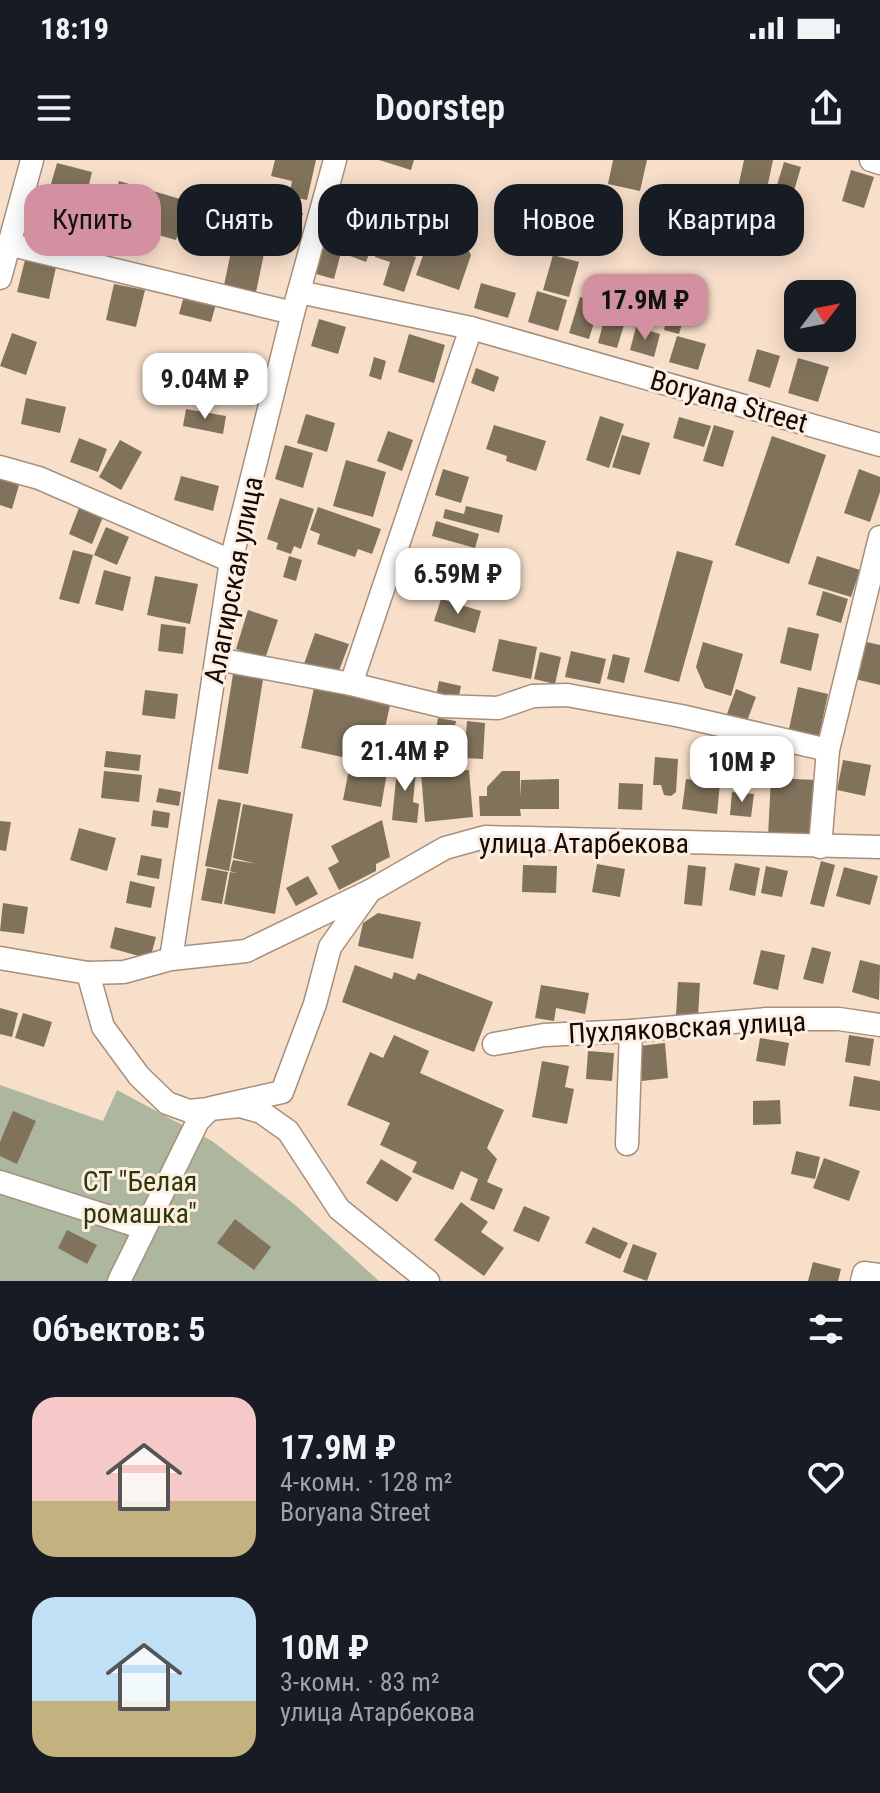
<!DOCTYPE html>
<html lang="ru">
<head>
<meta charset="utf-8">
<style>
  :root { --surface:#171b24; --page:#242831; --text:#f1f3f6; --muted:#9ea1a6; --accent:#d290a0 }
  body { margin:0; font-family:"Roboto Condensed",sans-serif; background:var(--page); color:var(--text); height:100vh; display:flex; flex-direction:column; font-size:30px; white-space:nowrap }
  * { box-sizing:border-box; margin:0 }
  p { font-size:26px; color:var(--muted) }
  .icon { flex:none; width:44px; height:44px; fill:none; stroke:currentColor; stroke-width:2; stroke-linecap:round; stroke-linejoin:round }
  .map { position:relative; height:1121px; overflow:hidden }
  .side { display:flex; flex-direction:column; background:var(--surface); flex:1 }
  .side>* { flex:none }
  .banner { position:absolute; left:24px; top:24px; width:832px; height:72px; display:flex; gap:16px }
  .needle { width:52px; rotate:58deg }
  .fabs { position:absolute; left:784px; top:120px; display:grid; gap:16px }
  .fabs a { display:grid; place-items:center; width:72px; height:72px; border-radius:16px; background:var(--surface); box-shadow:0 4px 20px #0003; font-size:40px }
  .price { position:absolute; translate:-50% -68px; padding:0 18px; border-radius:16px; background:#fff; color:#222; font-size:26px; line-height:52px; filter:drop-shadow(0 2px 4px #0008) }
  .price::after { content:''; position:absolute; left:50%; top:48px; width:24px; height:18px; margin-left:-12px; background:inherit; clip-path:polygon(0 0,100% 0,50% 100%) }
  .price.current { background:var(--accent); color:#111 }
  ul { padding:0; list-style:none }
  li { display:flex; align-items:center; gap:24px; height:200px; padding:0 32px }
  li span { display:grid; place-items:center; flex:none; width:224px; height:160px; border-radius:24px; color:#555 }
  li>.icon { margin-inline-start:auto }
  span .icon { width:96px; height:96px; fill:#fffc; stroke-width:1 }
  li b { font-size:34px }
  h2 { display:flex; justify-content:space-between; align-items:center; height:96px; padding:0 32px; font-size:34px }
  .chip { padding:0 28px; border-radius:24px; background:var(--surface); box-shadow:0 4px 20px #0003; font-size:28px; line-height:72px }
  .chip.current { background:var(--accent); color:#111 }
  .status { display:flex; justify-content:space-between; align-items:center; height:56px; padding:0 40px; background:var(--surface); direction:ltr }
  .status svg { height:22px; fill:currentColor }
  header { display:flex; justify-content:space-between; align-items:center; height:104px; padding:0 32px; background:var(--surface); font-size:36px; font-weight:600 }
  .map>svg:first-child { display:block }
  .green { fill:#adb69e }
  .building { fill:#81725b }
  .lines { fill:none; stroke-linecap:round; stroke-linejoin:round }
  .minor-casing { stroke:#a78f7c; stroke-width:25 }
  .minor { stroke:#fff; stroke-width:22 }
  .labels { text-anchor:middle; stroke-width:6; stroke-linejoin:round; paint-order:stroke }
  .street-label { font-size:28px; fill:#120904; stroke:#feeee2 }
  .park-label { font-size:28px; fill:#2b3908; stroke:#feeee2 }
</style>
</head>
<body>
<div class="status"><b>18:19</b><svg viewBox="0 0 49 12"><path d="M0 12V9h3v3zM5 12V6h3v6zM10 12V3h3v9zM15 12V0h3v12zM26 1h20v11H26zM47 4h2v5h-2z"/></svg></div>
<header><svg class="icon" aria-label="menu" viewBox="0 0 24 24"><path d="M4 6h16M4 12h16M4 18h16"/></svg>Doorstep<svg class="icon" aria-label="share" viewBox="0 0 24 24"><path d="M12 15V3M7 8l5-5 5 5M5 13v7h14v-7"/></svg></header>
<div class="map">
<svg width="880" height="1121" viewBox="0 0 880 1121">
  <rect width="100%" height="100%" fill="#f8dfca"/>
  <polygon class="green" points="0,925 103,961 117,930 212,981 294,1044 379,1121 0,1121"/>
  <g class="building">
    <polygon points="275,0 316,0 307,40 289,36 292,21 271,16"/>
    <polygon points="379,0 414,0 411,10"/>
    <polygon points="613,0 647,0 640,31 608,24"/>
    <polygon points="744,0 773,0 765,38 737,32"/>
    <polygon points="784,2 801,7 794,31 777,25"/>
    <polygon points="57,3 92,12 87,33 51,24"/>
    <polygon points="851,10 874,17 864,48 842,41"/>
    <polygon points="119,21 187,41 176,80 108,61"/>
    <polygon points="397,32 413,39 393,87 377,80"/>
    <polygon points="191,43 219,51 213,75 184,67"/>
    <polygon points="279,46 303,53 296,82 271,75"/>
    <polygon points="45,48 101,64 93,92 37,77"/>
    <polygon points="238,58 270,65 255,137 223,130"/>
    <polygon points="362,63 378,70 366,102 350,96"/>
    <polygon points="433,68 462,78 471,95 459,130 416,115"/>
    <polygon points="379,84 416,97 404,132 383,125 390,102 375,97"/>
    <polygon points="323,88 341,93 334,119 316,114"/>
    <polygon points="553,95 579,102 569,137 543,130"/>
    <polygon points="25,100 56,107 49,139 17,132"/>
    <polygon points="481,123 516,133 508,158 474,148"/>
    <polygon points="114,124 145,130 136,167 106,160"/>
    <polygon points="537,131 567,140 558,171 528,162"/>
    <polygon points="185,132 217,140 211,162 179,154"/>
    <polygon points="580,137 600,143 589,179 569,173"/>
    <polygon points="607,149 627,155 617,188 598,183"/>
    <polygon points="668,153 684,157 679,174 664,170"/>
    <polygon points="319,159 346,167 338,194 311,186"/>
    <polygon points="636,167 660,174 654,197 630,190"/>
    <polygon points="12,173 37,182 26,215 0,206"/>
    <polygon points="409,174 445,185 434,223 398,212"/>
    <polygon points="677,176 706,184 698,210 669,202"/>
    <polygon points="757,189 780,196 770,228 748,221"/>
    <polygon points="374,197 386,201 381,220 369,216"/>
    <polygon points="798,198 829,207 818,242 788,233"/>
    <polygon points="183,201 231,213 226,237 177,225"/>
    <polygon points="476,208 499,217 494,232 471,223"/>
    <polygon points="26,238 66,247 60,273 21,264"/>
    <polygon points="186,249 226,256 223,274 183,266"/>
    <polygon points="306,254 335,263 327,292 297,283"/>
    <polygon points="600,256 624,264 609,308 586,300"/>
    <polygon points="679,257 711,266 704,287 673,278"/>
    <polygon points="494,265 546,281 536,311 506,301 507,296 486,289"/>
    <polygon points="714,265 734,271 723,307 703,301"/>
    <polygon points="388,271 413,280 402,311 377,301"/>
    <polygon points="622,275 650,283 640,315 612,307"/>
    <polygon points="772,276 826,295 789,404 735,385"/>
    <polygon points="79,278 107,289 98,312 70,302"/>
    <polygon points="120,280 142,292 121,330 99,317"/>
    <polygon points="285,285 313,293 303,328 275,319"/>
    <polygon points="346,300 386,312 373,357 333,346"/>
    <polygon points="443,309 469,317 461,343 435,335"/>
    <polygon points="859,309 880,317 880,332 870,362 844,353"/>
    <polygon points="181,316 219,326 213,351 174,340"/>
    <polygon points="0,319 19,325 12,349 0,345"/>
    <polygon points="280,338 314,349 301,389 294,386 291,394 276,389 278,383 267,379"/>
    <polygon points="466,346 503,355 499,373 443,358 445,349 464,354"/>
    <polygon points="318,347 381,369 372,394 358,389 355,397 317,384 320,374 310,370"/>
    <polygon points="79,348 103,357 92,384 69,374"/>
    <polygon points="436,361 479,374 475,388 432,376"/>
    <polygon points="106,367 129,377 117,405 94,395"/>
    <polygon points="73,390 93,395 79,444 59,439"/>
    <polygon points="677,391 713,401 679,522 644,512"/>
    <polygon points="289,396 302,400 296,421 283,417"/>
    <polygon points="817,396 860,410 851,437 808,424"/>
    <polygon points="416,402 446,410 439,434 410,426"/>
    <polygon points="104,410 131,417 123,451 95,444"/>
    <polygon points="155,416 198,424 190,464 147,455"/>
    <polygon points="823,431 848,439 841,463 816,455"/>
    <polygon points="441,439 481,451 475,473 434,461"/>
    <polygon points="248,450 278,460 265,499 236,489"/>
    <polygon points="161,464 186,467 183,494 158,491"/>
    <polygon points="788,467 819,474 811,511 780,503"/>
    <polygon points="315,473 349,484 336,519 303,507"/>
    <polygon points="499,479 537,487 531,519 492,511"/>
    <polygon points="862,481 880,485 880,525 855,519"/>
    <polygon points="703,482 743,494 731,536 705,528 696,507"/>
    <polygon points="571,491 606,499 600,524 565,517"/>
    <polygon points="540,492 561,497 555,524 534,519"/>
    <polygon points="613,494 630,498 624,523 607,519"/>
    <polygon points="233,514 263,519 248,614 218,609"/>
    <polygon points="439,521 461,526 458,541 436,537"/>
    <polygon points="798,527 828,534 819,576 789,569"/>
    <polygon points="314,528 390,545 377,605 388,607 381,647 343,640 351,599 301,588"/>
    <polygon points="736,529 756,537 746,564 726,557"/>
    <polygon points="145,530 178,534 175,559 142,555"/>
    <polygon points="438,558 456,561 448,603 431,600"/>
    <polygon points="467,561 485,563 483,599 464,598"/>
    <polygon points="106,591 141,595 139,611 104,607"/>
    <polygon points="655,597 678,599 676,632 671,636 664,635 661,625 653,625"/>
    <polygon points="398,599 417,601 413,642 419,644 417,663 392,660"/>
    <polygon points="843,600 871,605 865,636 837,630"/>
    <polygon points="469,610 473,657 425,662 421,613"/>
    <polygon points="104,611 142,615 139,642 101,638"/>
    <polygon points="502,611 520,611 520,638 521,620 559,619 559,649 520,649 521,656 480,656 479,636 487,636 487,627"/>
    <polygon points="771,618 816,620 812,679 768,676"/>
    <polygon points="686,619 720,623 717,654 682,649"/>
    <polygon points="619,623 643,624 642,650 618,649"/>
    <polygon points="159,628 181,632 179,646 156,642"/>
    <polygon points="732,632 754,634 751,657 730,655"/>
    <polygon points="218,639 241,643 229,711 205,706"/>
    <polygon points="243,644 293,654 275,754 224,744 230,712 236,713 230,711 233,700 257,704 233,698"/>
    <polygon points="153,650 170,653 168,668 151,666"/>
    <polygon points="382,660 390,697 376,704 376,711 339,730 328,708 339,702 331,686"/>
    <polygon points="0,661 11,662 6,691 0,690"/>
    <polygon points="79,668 116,678 107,711 70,700"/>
    <polygon points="141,695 162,699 159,719 137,715"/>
    <polygon points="821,701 835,705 824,747 810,744"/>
    <polygon points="735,703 760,708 755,736 729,730"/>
    <polygon points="597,704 625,709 620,737 592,732"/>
    <polygon points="523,705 557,706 556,733 522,732"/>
    <polygon points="688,705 706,707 702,746 684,744"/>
    <polygon points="766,706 788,711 782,737 761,733"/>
    <polygon points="844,707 878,716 870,745 836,736"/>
    <polygon points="207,708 228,712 222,744 201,740"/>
    <polygon points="308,716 318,734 296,746 286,728"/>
    <polygon points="130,721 155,727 151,748 126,743"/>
    <polygon points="3,743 28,747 24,774 0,771"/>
    <polygon points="378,753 421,762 413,799 358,786 363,763"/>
    <polygon points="115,767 156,777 150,799 110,788"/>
    <polygon points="812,787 831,792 823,824 803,819"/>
    <polygon points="761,790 785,795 778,830 753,824"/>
    <polygon points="860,800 880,805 879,840 852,832"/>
    <polygon points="355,805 392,819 394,812 415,820 418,813 493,842 474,892 342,842"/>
    <polygon points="678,822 700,823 698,856 676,855"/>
    <polygon points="541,825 589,833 585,854 556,848 554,861 535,858"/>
    <polygon points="0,848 18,853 12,877 0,874"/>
    <polygon points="23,853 52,862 44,887 15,878"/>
    <polygon points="394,875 429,891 420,913 504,950 487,988 497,999 487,1022 503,1029 494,1050 470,1040 478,1019 461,1011 453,1030 412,1012 417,1002 380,985 390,963 347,945 370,892 383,898"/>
    <polygon points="849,875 874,879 870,906 845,902"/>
    <polygon points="760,878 789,883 785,906 756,901"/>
    <polygon points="665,883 668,918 642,921 639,886"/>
    <polygon points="588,891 614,893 612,921 586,919"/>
    <polygon points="542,901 569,906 565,927 574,929 567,964 532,957"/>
    <polygon points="854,916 880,921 880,951 849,946"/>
    <polygon points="780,940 781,964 753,965 753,941"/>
    <polygon points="13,951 36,961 17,1004 0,996 0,982"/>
    <polygon points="796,991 820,997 815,1019 791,1014"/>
    <polygon points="824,998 860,1011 849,1041 813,1028"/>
    <polygon points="381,999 412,1018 397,1042 366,1023"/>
    <polygon points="461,1042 488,1062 481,1072 504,1088 484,1116 434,1080"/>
    <polygon points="524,1046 550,1057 539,1082 513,1071"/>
    <polygon points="235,1059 271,1087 254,1110 217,1083"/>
    <polygon points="593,1067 628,1083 620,1099 585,1083"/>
    <polygon points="67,1070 97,1085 87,1104 58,1088"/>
    <polygon points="633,1084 657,1093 647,1121 623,1112"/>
    <polygon points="813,1102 841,1109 838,1121 808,1121"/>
  </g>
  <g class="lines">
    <g class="minor-casing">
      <g id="minor">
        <polyline points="871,0 880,3"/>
        <polyline points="8,84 293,153"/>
        <polyline points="0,118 32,0"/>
        <polyline points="299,132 471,168 880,285"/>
        <polyline points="0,307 39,318 231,401"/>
        <polyline points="217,499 351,524 442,546 498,548 533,536 567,535 681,556 828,590"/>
        <polyline points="351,524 471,168"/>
        <polyline points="820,687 828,590 880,377"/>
        <polyline points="0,798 88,813 124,812 171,799 246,791 370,731 445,688 485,677 880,687"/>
        <polyline points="171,799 231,401 293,153 335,0"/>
        <polyline points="88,813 103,867 139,916 167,943 189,951 240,946 261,952 288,971 339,1049 428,1121"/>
        <polyline points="494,884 544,875 631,871 766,859 839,859 880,865"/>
        <polyline points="627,984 631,871"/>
        <polyline points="0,1022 144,1068"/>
        <polyline points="119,1121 198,961 211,948 282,932 315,844 330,787 367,735"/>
        <polyline points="862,1121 864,1113 880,1115"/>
      </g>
    </g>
    <use href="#minor" class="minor"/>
  </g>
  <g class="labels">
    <g class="street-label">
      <text transform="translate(729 241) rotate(16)" y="10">Boryana Street</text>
      <text transform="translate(233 420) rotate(-79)" y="10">Алагирская улица</text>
      <text x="584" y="693">улица Атарбекова</text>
      <text transform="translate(687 867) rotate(-3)" y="10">Пухляковская улица</text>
    </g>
    <g class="park-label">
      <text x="140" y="1031">СТ "Белая<tspan x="140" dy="32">ромашка"</tspan></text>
    </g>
  </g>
</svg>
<div class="fabs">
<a><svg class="needle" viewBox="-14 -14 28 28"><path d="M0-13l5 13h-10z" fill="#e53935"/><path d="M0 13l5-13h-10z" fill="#9ea1a6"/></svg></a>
</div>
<b class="price current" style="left:645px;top:182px">17.9M ₽</b>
<b class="price" style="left:205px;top:261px">9.04M ₽</b>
<b class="price" style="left:458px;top:456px">6.59M ₽</b>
<b class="price" style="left:405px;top:633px">21.4M ₽</b>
<b class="price" style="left:742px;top:644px">10M ₽</b>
<div class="banner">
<a class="chip current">Купить</a>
<a class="chip">Снять</a>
<a class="chip">Фильтры</a>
<a class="chip">Новое</a>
<a class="chip">Квартира</a>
</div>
</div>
<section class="side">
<h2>Объектов: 5<svg class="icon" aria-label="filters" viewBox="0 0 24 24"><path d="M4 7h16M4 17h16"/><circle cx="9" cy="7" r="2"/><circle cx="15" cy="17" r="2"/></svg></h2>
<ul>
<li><span style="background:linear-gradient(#f6c9c9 65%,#c2b280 0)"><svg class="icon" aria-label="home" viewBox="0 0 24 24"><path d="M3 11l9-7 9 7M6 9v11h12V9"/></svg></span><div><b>17.9M ₽</b><p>4-комн. · 128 m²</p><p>Boryana Street</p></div><svg class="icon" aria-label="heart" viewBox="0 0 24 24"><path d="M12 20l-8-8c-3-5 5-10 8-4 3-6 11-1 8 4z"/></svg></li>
<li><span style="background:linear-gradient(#bfe0f5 65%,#c2b280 0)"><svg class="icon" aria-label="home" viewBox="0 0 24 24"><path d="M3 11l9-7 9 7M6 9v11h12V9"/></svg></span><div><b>10M ₽</b><p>3-комн. · 83 m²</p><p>улица Атарбекова</p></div><svg class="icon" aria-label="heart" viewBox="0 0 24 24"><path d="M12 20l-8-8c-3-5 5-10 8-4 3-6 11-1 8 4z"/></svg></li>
</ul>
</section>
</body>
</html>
